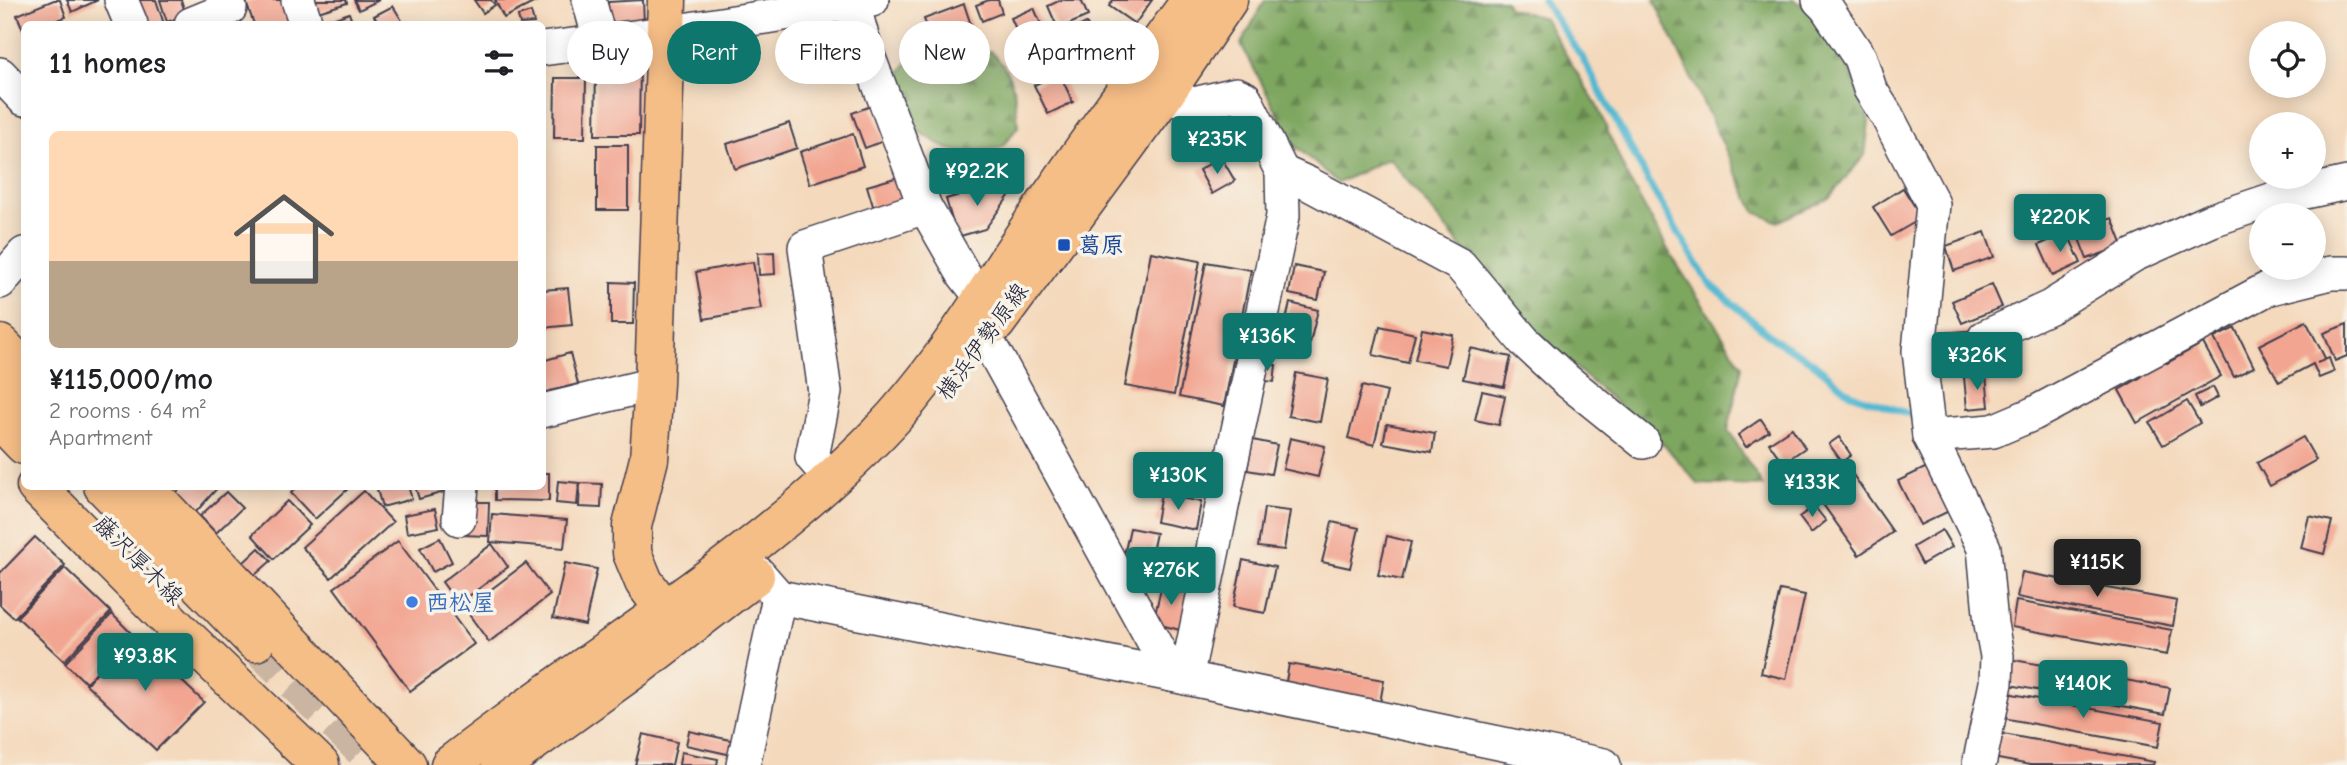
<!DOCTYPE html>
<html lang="en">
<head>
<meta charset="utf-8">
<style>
  :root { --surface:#fff; --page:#f6f6f6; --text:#202124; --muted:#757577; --line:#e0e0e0; --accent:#0f766e }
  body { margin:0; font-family:"Comic Neue","Klee One",sans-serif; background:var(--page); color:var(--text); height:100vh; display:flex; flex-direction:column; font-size:26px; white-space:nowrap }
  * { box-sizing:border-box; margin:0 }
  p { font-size:23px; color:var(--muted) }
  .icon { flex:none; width:38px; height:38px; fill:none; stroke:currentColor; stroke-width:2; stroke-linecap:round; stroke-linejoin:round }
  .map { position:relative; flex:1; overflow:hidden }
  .drawer { position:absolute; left:21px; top:21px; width:525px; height:469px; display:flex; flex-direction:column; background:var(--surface); border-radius:10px; box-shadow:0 4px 18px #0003 }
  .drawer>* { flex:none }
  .top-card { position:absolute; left:567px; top:21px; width:665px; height:63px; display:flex; gap:14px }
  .fabs { position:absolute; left:2249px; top:21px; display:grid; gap:14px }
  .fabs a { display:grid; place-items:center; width:77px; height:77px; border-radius:50%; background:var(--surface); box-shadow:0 4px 18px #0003; font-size:35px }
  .price { position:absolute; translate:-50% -60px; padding:0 16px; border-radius:7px; background:var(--accent); color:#fff; font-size:23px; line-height:46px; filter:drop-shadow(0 2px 4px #0008) }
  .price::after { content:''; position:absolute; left:50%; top:42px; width:21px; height:16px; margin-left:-10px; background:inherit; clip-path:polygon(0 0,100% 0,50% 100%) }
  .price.active { background:#222; color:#fff }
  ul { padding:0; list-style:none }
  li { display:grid; align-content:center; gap:14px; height:371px; padding:0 28px }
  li+li { border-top:2px solid var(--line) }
  li span { display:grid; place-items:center; height:217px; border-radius:10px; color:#555 }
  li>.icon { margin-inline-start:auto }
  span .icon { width:126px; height:126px; fill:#fffc; stroke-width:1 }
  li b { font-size:30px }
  h2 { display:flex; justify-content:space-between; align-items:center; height:84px; padding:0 28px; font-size:30px }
  .pill { padding:0 24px; border-radius:32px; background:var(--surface); box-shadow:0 4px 18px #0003; font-size:24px; line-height:63px }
  .pill.active { background:var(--accent); color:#fff }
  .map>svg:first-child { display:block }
  .forest { fill:url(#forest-firs); stroke:#50644c; stroke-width:2 }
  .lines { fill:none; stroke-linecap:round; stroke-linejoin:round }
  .stream { stroke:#53b8d1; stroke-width:7 }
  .building { fill:#f2a692 }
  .major-tunnel { stroke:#cab4a2; stroke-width:38; stroke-dasharray:38 19; stroke-linecap:butt }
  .minor-casing { stroke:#423d4e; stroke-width:36 }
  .major-casing { stroke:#423d4e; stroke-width:41 }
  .minor { stroke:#fff; stroke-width:33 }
  .major { stroke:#f6be87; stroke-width:38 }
  .transit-dot { fill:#1a4fb4; stroke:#f7f3e8; stroke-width:2.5 }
  .shop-dot { fill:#3f7fe0; stroke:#f7f3e8; stroke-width:2.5 }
  .labels { text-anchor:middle; stroke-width:7; stroke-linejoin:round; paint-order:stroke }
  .transit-label { font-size:23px; font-weight:bold; fill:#164399; stroke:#f7f3e8; text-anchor:start }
  .street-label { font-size:23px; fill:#22223b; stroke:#f7f3e8 }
  .shop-label { font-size:23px; font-weight:bold; fill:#366cbe; stroke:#f7f3e8; text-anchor:start }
</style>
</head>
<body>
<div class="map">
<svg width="2347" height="765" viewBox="0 0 2347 765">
  <defs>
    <pattern id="forest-firs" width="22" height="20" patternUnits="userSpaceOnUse" patternTransform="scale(1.75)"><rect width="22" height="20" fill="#7da65e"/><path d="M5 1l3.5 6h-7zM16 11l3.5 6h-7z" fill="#66874f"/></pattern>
  </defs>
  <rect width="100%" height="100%" fill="#f7f3e8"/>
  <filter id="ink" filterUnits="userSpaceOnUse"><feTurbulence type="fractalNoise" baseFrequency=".0143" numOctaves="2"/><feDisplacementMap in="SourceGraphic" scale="14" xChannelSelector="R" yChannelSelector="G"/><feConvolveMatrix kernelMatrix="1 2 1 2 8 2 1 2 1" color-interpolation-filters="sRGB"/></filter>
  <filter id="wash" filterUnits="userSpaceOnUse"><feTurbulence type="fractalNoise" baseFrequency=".00686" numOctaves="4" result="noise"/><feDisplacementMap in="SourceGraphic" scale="28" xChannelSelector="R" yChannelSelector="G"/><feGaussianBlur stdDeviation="1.57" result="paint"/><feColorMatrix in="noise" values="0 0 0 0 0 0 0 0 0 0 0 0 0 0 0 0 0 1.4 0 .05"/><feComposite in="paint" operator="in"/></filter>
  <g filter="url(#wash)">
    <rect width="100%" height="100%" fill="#f4d9bc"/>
    <g class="forest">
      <polygon points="1265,0 1505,0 1509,8 1544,18 1597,106 1627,176 1671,255 1742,366 1728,430 1763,486 1698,484 1667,448 1551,346 1467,254 1389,158 1338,183 1294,145 1241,44"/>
      <polygon points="1654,0 1793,0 1813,10 1848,64 1869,121 1865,155 1829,198 1778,222 1755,212"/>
      <path d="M990,51c25,22 26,45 28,76l-17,21 -40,4 -15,-4 -35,-21 -12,-29 -3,-19 14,-21z"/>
    </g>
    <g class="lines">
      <polyline class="stream" points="1543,0 1582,57 1654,192 1708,282 1775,340 1811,361 1851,394 1918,417"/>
    </g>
    <g id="blocks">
      <g class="building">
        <polygon points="54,0 60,0 66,17 47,24 24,24 24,32 17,15"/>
        <polygon points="67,0 98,0 72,12"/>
        <polygon points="138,0 156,0 164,24 146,24"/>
        <polygon points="160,0 181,0 186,15 167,22"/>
        <polygon points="252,0 288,0 296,24 254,24 246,2"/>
        <polygon points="314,0 346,0 347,3 318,12"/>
        <polygon points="354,0 379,0 359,10"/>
        <polygon points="474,0 491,0 495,5 483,13"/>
        <polygon points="495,0 539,0 504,18"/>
        <polygon points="643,0 644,24 609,26 608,2"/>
        <polygon points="989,0 998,0 1002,13 982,21 976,5"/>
        <polygon points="1061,0 1081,0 1088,16 1058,29 1048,6"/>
        <polygon points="1113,0 1152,0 1135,24 1109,6"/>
        <polygon points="964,4 973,31 934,45 924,19"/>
        <polygon points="393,6 404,24 379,24 374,16"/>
        <polygon points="1034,8 1041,24 1018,34 1011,18"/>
        <polygon points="531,12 534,23 520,24 518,16"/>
        <polygon points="349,13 353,24 325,24 324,22"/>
        <polygon points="1086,23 1101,52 1075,66 1060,37"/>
        <polygon points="844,26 852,65 832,69 824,30"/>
        <polygon points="1049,32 1061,57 1033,70 1021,46"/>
        <polygon points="596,65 640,65 639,135 595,135"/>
        <polygon points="1059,73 1073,102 1048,114 1034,85"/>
        <polygon points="555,78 586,78 585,138 554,138"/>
        <polygon points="1235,105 1252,135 1227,149 1211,119"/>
        <polygon points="871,106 884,141 865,148 852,113"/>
        <polygon points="789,123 797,148 735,169 727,144"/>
        <polygon points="853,134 863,166 810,184 800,152"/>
        <rect x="597" y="145" width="31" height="65"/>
        <polygon points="1221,157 1235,181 1212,194 1199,170"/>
        <polygon points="909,174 915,196 874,209 867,186"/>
        <polygon points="1007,181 1012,192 985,229 957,237 946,199"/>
        <polygon points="1903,188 1922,218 1891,236 1873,207"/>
        <polygon points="2112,218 2123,246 2087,259 2076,231"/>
        <polygon points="1985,232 1994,257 1954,271 1946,246"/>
        <polygon points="2067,232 2081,263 2053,276 2039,245"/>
        <polygon points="774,252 775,274 759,275 758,253"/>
        <polygon points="1151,252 1200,261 1174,395 1125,386"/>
        <polygon points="753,262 761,309 704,319 696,272"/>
        <polygon points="1206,262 1251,270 1224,406 1179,397"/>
        <polygon points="1294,266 1324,272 1318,300 1289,294"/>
        <polygon points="611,282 634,283 633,324 611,324"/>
        <polygon points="1992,284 2002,307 1962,323 1952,301"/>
        <polygon points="568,288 572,325 542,328 542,290"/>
        <polygon points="1290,303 1318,310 1310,343 1282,337"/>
        <polygon points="2306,321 2325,358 2317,363 2329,358 2334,372 2319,378 2313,364 2279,382 2259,345"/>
        <polygon points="2347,324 2347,356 2335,361 2324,333"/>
        <polygon points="1380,326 1415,334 1408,363 1373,355"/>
        <polygon points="2235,328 2254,367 2234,377 2214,338"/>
        <polygon points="1422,329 1453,335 1446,366 1415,360"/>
        <polygon points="1975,330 1977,361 1934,365 1932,334"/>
        <polygon points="2203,343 2221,376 2137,423 2119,390 2141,377 2136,367 2162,353 2167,363"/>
        <polygon points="1470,348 1511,357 1504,387 1463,379"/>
        <polygon points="570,353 578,384 542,393 542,361"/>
        <polygon points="1261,363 1276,365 1274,382 1258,380"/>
        <polygon points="1296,373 1328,379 1320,422 1288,416"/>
        <polygon points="1986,375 1989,407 1967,409 1964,377"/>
        <polygon points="1362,386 1387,392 1374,445 1348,438"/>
        <polygon points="2213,387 2218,397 2200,407 2195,396"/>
        <polygon points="1482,391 1505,396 1499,425 1475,420"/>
        <polygon points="2187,401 2200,423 2163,445 2150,423"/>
        <polygon points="1761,419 1769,431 1746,447 1738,435"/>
        <polygon points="1387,424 1435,433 1432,452 1383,443"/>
        <polygon points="1792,428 1805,448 1783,463 1769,443"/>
        <polygon points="1839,437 1851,455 1842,462 1829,444"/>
        <polygon points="2303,437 2316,460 2270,486 2257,463"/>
        <polygon points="1290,438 1325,446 1318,477 1283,469"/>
        <polygon points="1253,440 1277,445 1271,474 1247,470"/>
        <polygon points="1929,466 1951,510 1920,525 1898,481"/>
        <polygon points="1851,472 1893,532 1859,555 1817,496"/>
        <polygon points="542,473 549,473 549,501 495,500 495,486 542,486"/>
        <polygon points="558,481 579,483 577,505 556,503"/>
        <polygon points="580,483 602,484 601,508 579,507"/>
        <polygon points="183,486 219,486 195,513 175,494"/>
        <polygon points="297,486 351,486 315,519 291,493"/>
        <polygon points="376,486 408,486 412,499 382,507"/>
        <polygon points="415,486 447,486 448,491 419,499"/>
        <polygon points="364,491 393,522 331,578 302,547"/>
        <polygon points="226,492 242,508 216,533 200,516"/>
        <polygon points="1161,494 1201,502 1196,530 1156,522"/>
        <polygon points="287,501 310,525 274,559 252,535"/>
        <polygon points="463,502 489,502 488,536 462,535"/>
        <polygon points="1814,506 1826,521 1811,533 1799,517"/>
        <polygon points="1264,508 1290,511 1284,550 1258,547"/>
        <polygon points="435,509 439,527 407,533 404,515"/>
        <polygon points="492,514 567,520 564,548 490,542"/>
        <polygon points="2309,516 2332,521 2324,554 2301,548"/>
        <polygon points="1332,522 1359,528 1350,568 1322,562"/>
        <polygon points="1130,528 1156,533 1149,566 1123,560"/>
        <polygon points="1942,530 1952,547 1922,564 1913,547"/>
        <polygon points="1387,536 1411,542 1402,580 1378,575"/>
        <polygon points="35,537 65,565 14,618 0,605 0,573"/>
        <polygon points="440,538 452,562 433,572 420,548"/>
        <polygon points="398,541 474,644 410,691 334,588"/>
        <polygon points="492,544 508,567 458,604 442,582"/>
        <polygon points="1158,547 1198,554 1195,573 1154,566"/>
        <polygon points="259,548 271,561 255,575 243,563"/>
        <polygon points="1243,560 1275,567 1265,613 1233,607"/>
        <polygon points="526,563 550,595 489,642 465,609"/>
        <polygon points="565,563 597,569 585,625 553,618"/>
        <polygon points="65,568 111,612 64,661 17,617"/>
        <polygon points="2022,572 2177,601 2173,626 2017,597"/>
        <polygon points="1162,584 1190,591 1180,630 1153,623"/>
        <polygon points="1780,590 1805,595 1786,679 1761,673"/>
        <polygon points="2016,601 2172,630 2167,655 2012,627"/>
        <polygon points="112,614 132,634 86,683 65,663"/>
        <polygon points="133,635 204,702 156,750 86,684"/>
        <polygon points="2014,660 2170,688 2165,714 2010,685"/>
        <polygon points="1289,664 1384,680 1380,703 1285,687"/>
        <polygon points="2007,693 2163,722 2158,747 2003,718"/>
        <polygon points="689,731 735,741 732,755 686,745"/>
        <polygon points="1998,733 2154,762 2153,765 2030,765 1993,758"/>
        <polygon points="643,734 677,742 672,765 635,765"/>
        <polygon points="681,752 718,759 717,765 679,765"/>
      </g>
    </g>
  </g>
  <g filter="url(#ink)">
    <use href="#blocks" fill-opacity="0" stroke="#423d4e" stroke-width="2"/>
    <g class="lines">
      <polyline class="major-tunnel" points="255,642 379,765"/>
      <g class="minor-casing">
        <g id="minor">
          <polyline points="121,0 131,24"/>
          <polyline points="298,0 306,24"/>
          <polyline points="589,0 600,41"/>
          <polyline points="1819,0 1826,7 1860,58 1870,89 1887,116 1933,204 1919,351 1929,436 1984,548 1991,624 1997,656 1996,683 1979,765"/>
          <polyline points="853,4 866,50 925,207 964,275 983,299"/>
          <polyline points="191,24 230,8"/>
          <polyline points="542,49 664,33 872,0"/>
          <polyline points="0,74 24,99"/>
          <polyline points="1164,95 1194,104 1236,94 1245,98 1282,172 1283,216 1186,678"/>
          <polyline points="1282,172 1309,184 1460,265 1524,341 1566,380 1643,442"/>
          <polyline points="0,282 24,254"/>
          <polyline points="1985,337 2050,307 2134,255 2212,220 2274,199 2347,183"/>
          <polyline points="981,343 992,349 999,361 1172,675"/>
          <polyline points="542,411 654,384"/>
          <polyline points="1929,436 1993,431 2033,414 2267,289 2331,273 2347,273"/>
          <polyline points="831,479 812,457 825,392 805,247 925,207"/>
          <polyline points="459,519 462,486"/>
          <polyline points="758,573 779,597 1172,675 1604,765"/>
          <polyline points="743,765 779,597"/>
        </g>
      </g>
      <g class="major-casing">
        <g id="major">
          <polyline points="667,0 654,384 649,459 632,526 632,553 644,582 680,631"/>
          <polyline points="996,323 1164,95 1228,0"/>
          <polyline points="0,344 24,368"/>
          <polyline points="0,382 24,407"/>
          <polyline points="0,420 24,445"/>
          <polyline points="36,486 179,630 320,765"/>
          <polyline points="103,486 255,642"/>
          <polyline points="144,486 407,765"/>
          <path d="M450,765c142,-111 301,-201 428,-331 60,-61 105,-138 153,-209 52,-76 106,-151 160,-225"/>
          <polyline points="501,765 641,664 755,576"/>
        </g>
      </g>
      <use href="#minor" class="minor"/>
      <use href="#major" class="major"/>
    </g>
  </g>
  <rect class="transit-dot" x="1057" y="238" width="14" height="14" rx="3.5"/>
  <circle class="shop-dot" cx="412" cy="602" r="7"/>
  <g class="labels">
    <g class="transit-label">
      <text x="1078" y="253">葛原</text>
    </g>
    <g class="street-label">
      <text transform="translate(982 341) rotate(-54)" y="8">横浜伊勢原線</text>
      <text transform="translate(139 560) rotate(45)" y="8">藤沢厚木線</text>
    </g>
    <g class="shop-label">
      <text x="426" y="610">西松屋</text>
    </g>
  </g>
</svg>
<div class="fabs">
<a><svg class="icon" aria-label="locate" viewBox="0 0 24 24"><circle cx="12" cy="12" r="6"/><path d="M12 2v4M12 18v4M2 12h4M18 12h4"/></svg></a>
<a>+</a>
<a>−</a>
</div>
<b class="price" style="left:1217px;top:176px">¥235K</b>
<b class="price" style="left:977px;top:208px">¥92.2K</b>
<b class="price" style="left:2060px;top:254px">¥220K</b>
<b class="price" style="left:1267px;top:373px">¥136K</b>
<b class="price" style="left:1977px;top:392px">¥326K</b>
<b class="price" style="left:1178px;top:512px">¥130K</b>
<b class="price" style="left:1812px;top:519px">¥133K</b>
<b class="price active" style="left:2097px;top:599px">¥115K</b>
<b class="price" style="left:1171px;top:607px">¥276K</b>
<b class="price" style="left:145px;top:693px">¥93.8K</b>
<b class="price" style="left:2083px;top:720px">¥140K</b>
<div class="top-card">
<a class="pill">Buy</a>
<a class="pill active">Rent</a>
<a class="pill">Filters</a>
<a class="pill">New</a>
<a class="pill">Apartment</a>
</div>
<section class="drawer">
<h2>11 homes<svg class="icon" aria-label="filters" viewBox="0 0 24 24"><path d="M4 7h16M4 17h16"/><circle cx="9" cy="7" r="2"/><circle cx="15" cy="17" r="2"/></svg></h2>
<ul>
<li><span style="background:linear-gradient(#ffd9b3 60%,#b9a48a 0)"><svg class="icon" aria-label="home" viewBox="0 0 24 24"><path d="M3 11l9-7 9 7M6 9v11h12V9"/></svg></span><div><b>¥115,000/mo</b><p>2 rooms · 64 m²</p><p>Apartment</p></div></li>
</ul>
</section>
</div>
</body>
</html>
